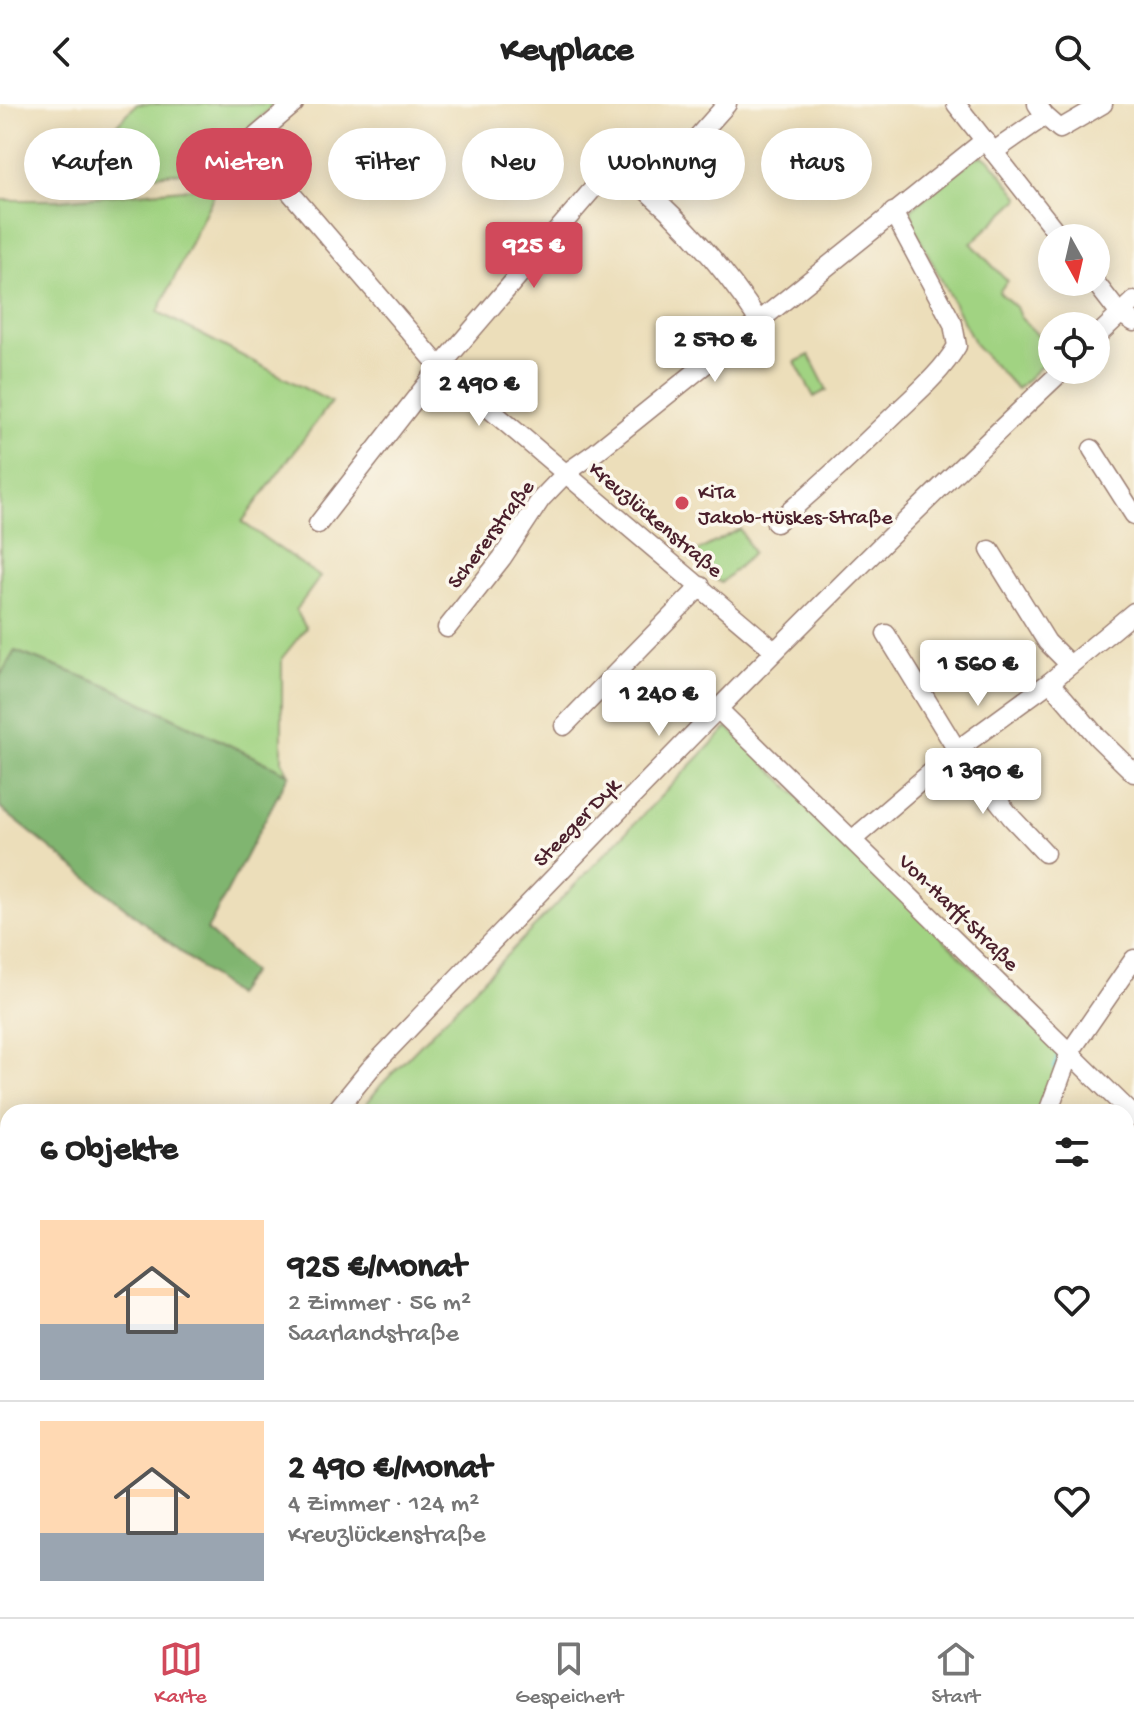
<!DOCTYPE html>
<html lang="de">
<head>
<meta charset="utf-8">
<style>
  :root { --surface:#fff; --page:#f6f6f6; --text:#222; --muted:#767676; --line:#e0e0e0; --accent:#d1495b }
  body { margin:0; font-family:"Gochi Hand",sans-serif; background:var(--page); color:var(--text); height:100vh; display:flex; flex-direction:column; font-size:30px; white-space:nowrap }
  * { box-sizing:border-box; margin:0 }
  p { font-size:26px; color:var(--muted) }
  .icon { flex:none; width:44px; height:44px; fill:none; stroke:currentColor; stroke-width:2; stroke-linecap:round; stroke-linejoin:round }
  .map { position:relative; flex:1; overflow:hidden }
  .panel { position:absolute; left:0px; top:1000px; width:1134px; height:514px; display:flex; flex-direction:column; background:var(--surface); border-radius:24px 24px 0 0; box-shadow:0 4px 20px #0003 }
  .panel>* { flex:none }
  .top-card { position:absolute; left:24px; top:24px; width:1086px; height:72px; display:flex; gap:16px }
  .needle { width:52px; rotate:172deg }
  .tools { position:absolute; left:1038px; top:120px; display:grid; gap:16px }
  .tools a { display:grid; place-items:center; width:72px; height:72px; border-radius:50%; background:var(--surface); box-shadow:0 4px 20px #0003; font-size:40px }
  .price { position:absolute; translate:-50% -68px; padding:0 18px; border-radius:8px; background:#fff; color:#222; font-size:26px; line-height:52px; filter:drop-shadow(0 2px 4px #0008) }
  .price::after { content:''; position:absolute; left:50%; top:48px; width:24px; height:18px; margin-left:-12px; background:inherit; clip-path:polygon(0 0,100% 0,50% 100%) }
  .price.current { background:var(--accent); color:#fff }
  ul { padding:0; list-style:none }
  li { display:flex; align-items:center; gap:24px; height:200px; padding:0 40px }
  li+li { border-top:2px solid var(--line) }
  li span { display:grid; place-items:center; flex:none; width:224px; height:160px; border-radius:0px; color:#555 }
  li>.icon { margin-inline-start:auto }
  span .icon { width:96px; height:96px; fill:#fffc; stroke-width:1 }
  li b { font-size:34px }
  h2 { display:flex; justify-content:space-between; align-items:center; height:96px; padding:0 40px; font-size:34px }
  .tag { padding:0 28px; border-radius:36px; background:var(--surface); box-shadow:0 4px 20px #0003; font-size:28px; line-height:72px }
  .tag.current { background:var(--accent); color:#fff }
  header { display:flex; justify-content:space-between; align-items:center; height:104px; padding:0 40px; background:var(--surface); font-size:36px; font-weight:700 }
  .menu { display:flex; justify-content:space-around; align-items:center; height:112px; border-top:2px solid var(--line); background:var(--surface); font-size:22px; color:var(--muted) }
  .menu a { display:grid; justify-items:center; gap:4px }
  .menu .current { color:var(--accent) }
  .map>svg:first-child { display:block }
  .green { fill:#a1d382; stroke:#767956; stroke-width:2 }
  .forest { fill:#80b570; stroke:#656a4e; stroke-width:2 }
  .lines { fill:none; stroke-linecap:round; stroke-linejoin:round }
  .stream { stroke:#5ec9d6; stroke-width:4 }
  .minor-casing { stroke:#9b7e72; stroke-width:21 }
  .minor { stroke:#fff; stroke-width:18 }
  .poi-dot { fill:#d1495b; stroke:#fbf7ec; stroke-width:3 }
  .labels { text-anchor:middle; stroke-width:7; stroke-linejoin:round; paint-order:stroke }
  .poi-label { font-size:22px; fill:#4a1f2b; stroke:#fbf7ec; text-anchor:start }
  .street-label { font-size:22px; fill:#4a1f2b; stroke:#fbf7ec }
</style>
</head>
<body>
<header><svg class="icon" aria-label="back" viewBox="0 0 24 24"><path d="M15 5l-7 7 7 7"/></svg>Keyplace<svg class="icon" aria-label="search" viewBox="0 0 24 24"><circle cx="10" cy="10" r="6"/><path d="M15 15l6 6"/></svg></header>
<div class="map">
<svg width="1134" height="1513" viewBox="0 0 1134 1513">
  <rect width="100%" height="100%" fill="#fbf7ec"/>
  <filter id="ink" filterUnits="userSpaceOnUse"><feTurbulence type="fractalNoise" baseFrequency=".0125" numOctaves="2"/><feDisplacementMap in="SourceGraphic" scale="16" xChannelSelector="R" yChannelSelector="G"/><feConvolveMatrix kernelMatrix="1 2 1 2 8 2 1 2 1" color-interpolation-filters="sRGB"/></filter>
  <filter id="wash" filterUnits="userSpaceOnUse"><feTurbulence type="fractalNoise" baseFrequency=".006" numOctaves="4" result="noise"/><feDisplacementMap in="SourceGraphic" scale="32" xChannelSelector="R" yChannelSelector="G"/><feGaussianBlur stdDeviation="1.8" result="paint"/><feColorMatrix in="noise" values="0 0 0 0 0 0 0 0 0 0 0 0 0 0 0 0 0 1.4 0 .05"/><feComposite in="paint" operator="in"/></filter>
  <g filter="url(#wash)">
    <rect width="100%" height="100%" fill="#ecdeba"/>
    <g class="green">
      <polygon points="137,0 275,0 206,62 185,68 58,80"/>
      <polygon points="982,52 990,56 1020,94 971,139 1007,177 999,188 1016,203 1020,213 1052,246 1052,252 1017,285 976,242 913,122 911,105 973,55"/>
      <polygon points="218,82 158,208 331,298 242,418 320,473 296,506 306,524 282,554 282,657 289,670 110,583 15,547 0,572 0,96 59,96"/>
      <polygon points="809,251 827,286 814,293 795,258"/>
      <polygon points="740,425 753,449 721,479 688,452"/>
      <polygon points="728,623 1061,951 1046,1008 360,1008 381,981"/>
      <polygon points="0,1043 8,1049 8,1262 0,1270"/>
      <polygon points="276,1506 386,1506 394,1512 398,1506 1103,1506 1107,1513 271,1513"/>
    </g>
    <g class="forest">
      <polygon points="15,547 110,583 289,670 207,826 252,868 235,891 0,704 0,572"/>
      <polygon points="0,1113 8,1120 8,1280 0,1288"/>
      <polygon points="1134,1487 1134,1513 1107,1513 1113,1506 1126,1506 1126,1494"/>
    </g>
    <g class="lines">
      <g class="stream">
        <polyline points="1055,964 1058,951"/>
        <polyline points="0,1099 8,1105"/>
        <polyline points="555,1506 565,1513"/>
        <polyline points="1099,1506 1103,1513"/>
        <polyline points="1133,1513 1134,1512"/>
      </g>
    </g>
  </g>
  <g filter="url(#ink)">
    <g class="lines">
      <g class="minor-casing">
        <g id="minor">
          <polyline points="294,0 248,39 440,263 774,546"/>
          <polyline points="956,0 1061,134"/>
          <polyline points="1037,0 1045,12 1060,25 1103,0"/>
          <polyline points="993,48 1045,12"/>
          <polyline points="649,87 727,0"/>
          <polyline points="1095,178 1119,209 1134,218"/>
          <polyline points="1096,233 1134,197"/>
          <polyline points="1092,345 1134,411"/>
          <path d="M776,419c41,-35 80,-71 119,-109 22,-21 46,-41 62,-68l-4,-22 -60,-112"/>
          <path d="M318,420l122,-157 170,-198 8,-2c55,43 102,95 141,154"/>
          <polyline points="990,446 1047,538 1069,560"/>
          <polyline points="447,524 502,454 541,395 566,369 596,348 985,36"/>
          <polyline points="886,530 957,646 1012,714 1045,749"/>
          <polyline points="1050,578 1098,634 1134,669"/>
          <polyline points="717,604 1134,1012"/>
          <polyline points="564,622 701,482"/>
          <polyline points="852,736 957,646 1050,578 1134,508"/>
          <path d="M335,1008l35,-43c227,-237 454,-474 693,-699"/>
          <polyline points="1048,1008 1070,948 1134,855"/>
          <polyline points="1126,1252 1134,1267"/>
          <polyline points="0,1466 8,1457"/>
        </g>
      </g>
      <use href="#minor" class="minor"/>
    </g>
  </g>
  <circle class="poi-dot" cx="682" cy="399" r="8"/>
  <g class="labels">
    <g class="poi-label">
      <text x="698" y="394">KiTa<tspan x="698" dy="25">Jakob-Hüskes-Straße</tspan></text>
    </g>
    <g class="street-label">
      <text transform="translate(657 414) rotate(40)" y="8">Kreuzlückenstraße</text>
      <text transform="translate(489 429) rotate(-53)" y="8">Schererstraße</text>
      <text transform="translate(575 717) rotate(-46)" y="8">Steeger Dyk</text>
      <text transform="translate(960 807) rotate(44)" y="8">Von-Harff-Straße</text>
    </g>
  </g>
</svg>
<div class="tools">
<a><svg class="needle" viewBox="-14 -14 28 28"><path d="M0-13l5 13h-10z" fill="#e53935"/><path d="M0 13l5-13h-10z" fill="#767676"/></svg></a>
<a><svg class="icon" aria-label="locate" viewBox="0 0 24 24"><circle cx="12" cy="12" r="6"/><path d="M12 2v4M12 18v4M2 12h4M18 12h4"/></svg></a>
</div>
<b class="price current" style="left:534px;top:186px">925 €</b>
<b class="price" style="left:715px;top:280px">2 570 €</b>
<b class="price" style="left:479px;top:324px">2 490 €</b>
<b class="price" style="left:978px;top:604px">1 560 €</b>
<b class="price" style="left:659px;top:634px">1 240 €</b>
<b class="price" style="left:983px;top:712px">1 390 €</b>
<div class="top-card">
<a class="tag">Kaufen</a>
<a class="tag current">Mieten</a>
<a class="tag">Filter</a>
<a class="tag">Neu</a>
<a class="tag">Wohnung</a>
<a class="tag">Haus</a>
</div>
<section class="panel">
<h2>6 Objekte<svg class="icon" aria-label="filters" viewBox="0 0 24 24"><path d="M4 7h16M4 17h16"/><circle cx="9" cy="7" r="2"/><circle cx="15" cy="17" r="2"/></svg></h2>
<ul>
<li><span style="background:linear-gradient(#ffd9b3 65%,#9aa5b1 0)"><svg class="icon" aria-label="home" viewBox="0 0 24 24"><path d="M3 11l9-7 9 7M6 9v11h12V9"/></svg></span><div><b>925 €/Monat</b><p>2 Zimmer · 56 m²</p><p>Saarlandstraße</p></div><svg class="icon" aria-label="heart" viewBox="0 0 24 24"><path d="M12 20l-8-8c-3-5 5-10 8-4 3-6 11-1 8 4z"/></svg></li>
<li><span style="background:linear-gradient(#ffd9b3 70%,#9aa5b1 0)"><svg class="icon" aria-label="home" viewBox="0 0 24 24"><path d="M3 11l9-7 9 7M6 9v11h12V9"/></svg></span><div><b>2 490 €/Monat</b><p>4 Zimmer · 124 m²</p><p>Kreuzlückenstraße</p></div><svg class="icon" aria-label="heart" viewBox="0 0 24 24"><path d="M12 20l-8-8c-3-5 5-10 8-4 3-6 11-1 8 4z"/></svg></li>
</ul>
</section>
</div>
<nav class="menu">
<a class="current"><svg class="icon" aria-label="map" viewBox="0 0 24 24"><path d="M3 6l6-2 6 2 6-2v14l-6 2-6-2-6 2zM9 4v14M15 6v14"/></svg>Karte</a>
<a><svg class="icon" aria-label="saved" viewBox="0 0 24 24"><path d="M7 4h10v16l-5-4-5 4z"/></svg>Gespeichert</a>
<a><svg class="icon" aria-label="home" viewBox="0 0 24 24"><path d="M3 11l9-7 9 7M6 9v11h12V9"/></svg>Start</a>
</nav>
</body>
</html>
